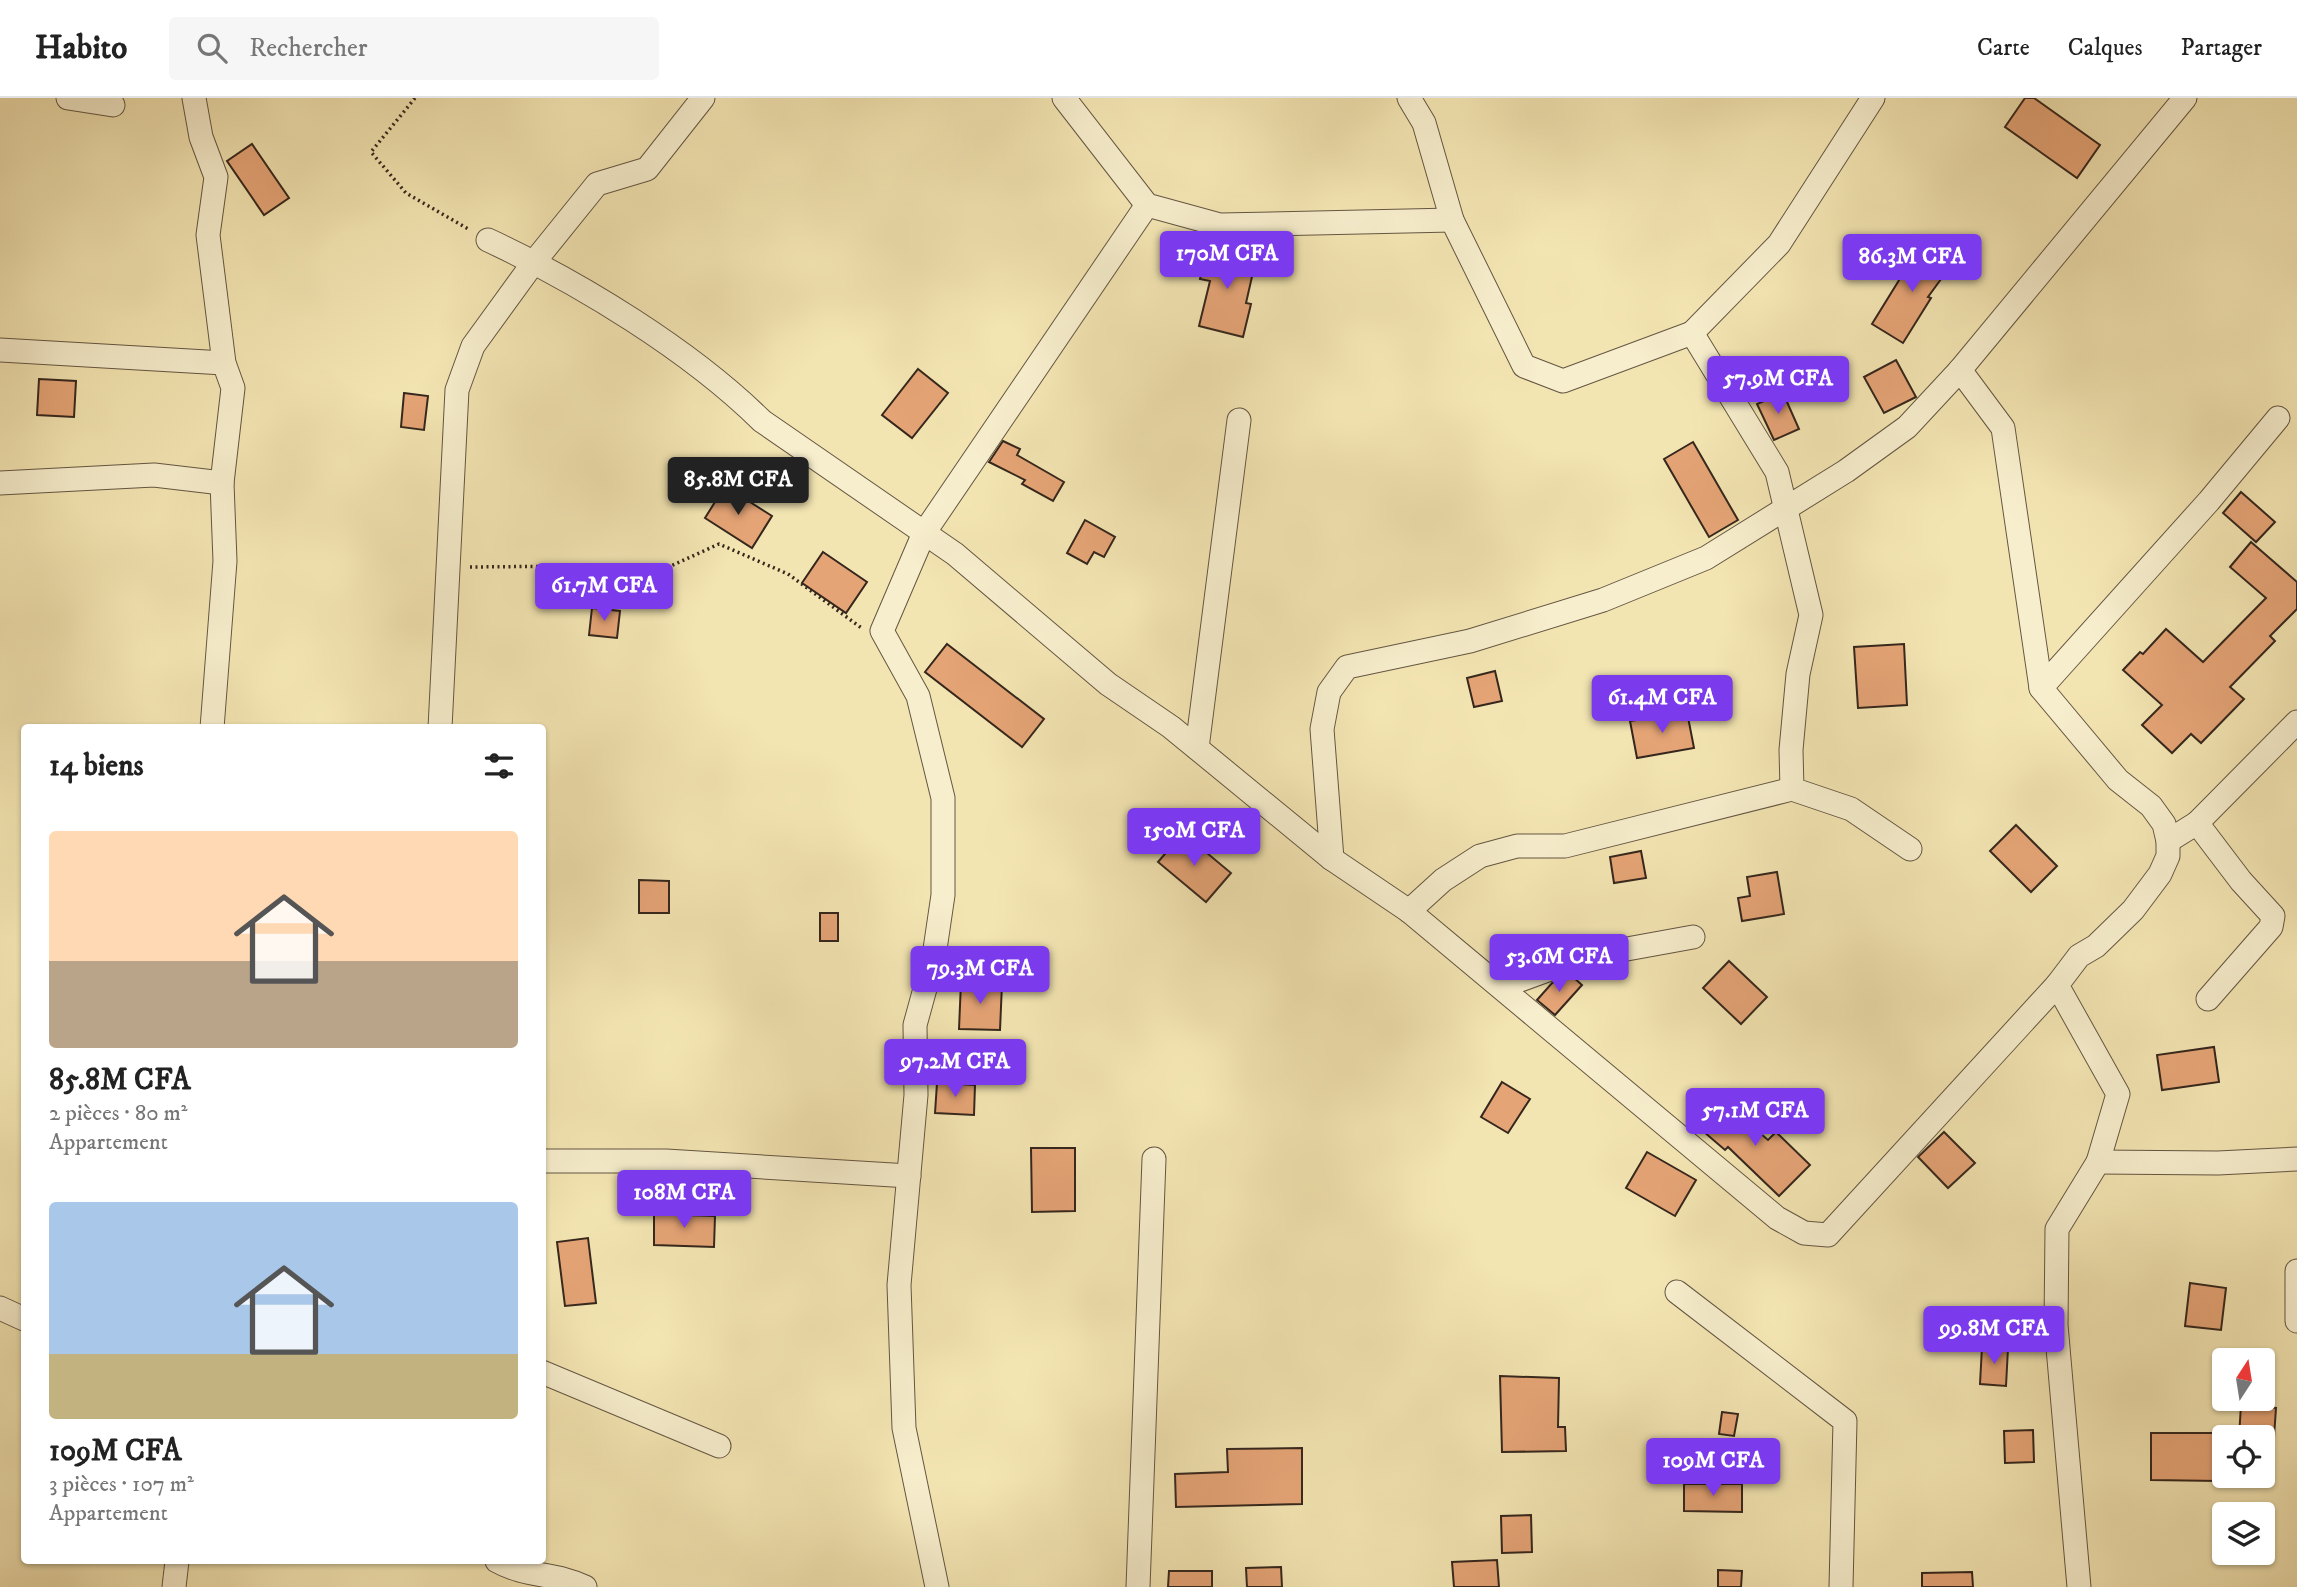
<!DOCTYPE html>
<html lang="fr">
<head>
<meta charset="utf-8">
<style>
  :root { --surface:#fff; --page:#f6f6f6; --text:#222; --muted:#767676; --line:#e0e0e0; --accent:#7c3aed }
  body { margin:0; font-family:"IM FELL DW Pica",serif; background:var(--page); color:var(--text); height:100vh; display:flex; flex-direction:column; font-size:26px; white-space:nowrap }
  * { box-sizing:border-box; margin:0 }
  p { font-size:23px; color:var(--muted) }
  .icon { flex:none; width:38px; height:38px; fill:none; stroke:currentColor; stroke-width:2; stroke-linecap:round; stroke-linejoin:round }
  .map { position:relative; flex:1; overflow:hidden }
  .side { position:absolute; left:21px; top:626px; width:525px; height:840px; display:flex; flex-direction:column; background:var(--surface); border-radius:7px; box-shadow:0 2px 5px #0004 }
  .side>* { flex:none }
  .needle { width:46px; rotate:12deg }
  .tools { position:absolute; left:2212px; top:1250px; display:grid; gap:14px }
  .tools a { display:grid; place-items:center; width:63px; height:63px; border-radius:7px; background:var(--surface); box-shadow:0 2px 5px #0004; font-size:35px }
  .price { position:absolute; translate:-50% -60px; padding:0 16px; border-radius:7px; background:var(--accent); color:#fff; font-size:23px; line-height:46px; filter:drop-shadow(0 2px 4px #0008) }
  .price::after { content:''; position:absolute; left:50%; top:42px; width:21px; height:16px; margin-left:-10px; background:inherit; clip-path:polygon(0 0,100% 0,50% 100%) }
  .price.current { background:#222; color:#fff }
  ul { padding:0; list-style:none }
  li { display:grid; align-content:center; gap:14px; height:371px; padding:0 28px }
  li span { display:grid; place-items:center; height:217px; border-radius:7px; color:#555 }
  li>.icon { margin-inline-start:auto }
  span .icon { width:126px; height:126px; fill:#fffc; stroke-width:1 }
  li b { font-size:30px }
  h2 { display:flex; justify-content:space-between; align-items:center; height:84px; padding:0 28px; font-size:30px }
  header { display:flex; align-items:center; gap:42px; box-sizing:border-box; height:98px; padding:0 35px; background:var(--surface); border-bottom:2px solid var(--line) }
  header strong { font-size:33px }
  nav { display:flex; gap:38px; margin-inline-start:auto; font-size:24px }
  .search { width:490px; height:63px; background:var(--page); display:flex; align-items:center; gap:18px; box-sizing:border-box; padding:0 24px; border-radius:7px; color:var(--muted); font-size:26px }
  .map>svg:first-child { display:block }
  .building { fill:#e5a476; stroke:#35271d; stroke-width:2 }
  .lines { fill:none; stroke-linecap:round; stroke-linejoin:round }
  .minor-casing { stroke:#645642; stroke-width:25 }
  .path { stroke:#35271d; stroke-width:3.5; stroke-dasharray:2 3.5; stroke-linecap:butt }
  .minor { stroke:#f7eecd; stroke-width:23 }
</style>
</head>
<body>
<header>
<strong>Habito</strong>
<div class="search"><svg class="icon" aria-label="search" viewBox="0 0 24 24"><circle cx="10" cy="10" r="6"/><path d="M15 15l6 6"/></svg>Rechercher</div>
<nav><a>Carte</a><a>Calques</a><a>Partager</a></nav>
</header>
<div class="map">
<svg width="2297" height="1489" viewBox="0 0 2297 1489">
  <rect width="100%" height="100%" fill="#f3e5b2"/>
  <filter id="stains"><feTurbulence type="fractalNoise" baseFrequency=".00286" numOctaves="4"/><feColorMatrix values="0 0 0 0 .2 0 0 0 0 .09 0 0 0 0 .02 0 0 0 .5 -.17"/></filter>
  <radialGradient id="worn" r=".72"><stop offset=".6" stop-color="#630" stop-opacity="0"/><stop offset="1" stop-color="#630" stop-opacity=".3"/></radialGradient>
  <g class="building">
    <polygon points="2025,0 2034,0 2100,47 2077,80 2005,29"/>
    <polygon points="252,46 289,100 264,117 227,63"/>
    <polygon points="1922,145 1952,166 1928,199 1931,200 1903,245 1872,226"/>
    <polygon points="1208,149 1256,161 1246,205 1251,206 1243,239 1199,228 1210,183 1200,181"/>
    <polygon points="1896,262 1916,299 1884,315 1864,279"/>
    <polygon points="918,271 948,295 912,340 882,317"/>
    <polygon points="39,281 76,283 74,319 37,317"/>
    <polygon points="404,295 428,298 424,332 401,329"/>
    <polygon points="1783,295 1799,331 1774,342 1757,306"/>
    <polygon points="1003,343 1020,351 1017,357 1064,384 1053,403 1022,386 1025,382 989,364"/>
    <polygon points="1693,344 1738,422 1709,439 1664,361"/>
    <polygon points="725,388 772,418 752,450 705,420"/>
    <polygon points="2241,394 2275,424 2256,444 2223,415"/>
    <polygon points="1085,422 1115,439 1104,459 1094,454 1087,466 1067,455"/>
    <polygon points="2251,444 2297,484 2297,511 2270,538 2275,543 2230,589 2244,601 2201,645 2191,636 2172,655 2142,627 2162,607 2123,572 2140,554 2143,556 2166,531 2203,564 2266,500 2230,469"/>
    <polygon points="823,454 867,484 846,515 802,485"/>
    <polygon points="592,510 620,513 617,540 589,537"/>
    <polygon points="947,546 1044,621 1022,649 925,574"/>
    <polygon points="1904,546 1907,607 1858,610 1854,549"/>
    <polygon points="1495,573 1502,603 1474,609 1467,580"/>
    <polygon points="1687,614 1694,650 1637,660 1630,623"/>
    <polygon points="2016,727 2057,768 2031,794 1990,753"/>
    <polygon points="1183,735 1231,775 1206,804 1158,764"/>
    <polygon points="1641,753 1646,780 1614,785 1610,759"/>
    <polygon points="1777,774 1784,816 1742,823 1738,800 1750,798 1747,779"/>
    <polygon points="639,782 669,783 669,815 639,815"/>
    <rect x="820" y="815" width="18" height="28"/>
    <polygon points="1729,863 1767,899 1741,926 1703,890"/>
    <polygon points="1572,878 1582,887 1555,917 1537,902 1552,885"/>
    <polygon points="961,884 1002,886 1000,932 959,931"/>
    <polygon points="2214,949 2219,984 2162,992 2157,957"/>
    <polygon points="1502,984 1530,1001 1508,1035 1481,1019"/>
    <polygon points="937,985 975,987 974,1017 935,1015"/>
    <polygon points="1721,1001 1768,1042 1776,1034 1810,1067 1779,1098 1728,1049 1725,1052 1697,1028"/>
    <polygon points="1944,1034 1975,1065 1948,1090 1918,1059"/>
    <polygon points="1031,1050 1075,1050 1075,1113 1032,1114"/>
    <polygon points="1647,1054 1696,1082 1675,1118 1626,1090"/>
    <polygon points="654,1116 715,1118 714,1149 654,1147"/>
    <polygon points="588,1140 596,1205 565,1208 557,1144"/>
    <polygon points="2190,1185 2226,1190 2221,1232 2185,1228"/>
    <polygon points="1982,1249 2008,1250 2006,1288 1980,1286"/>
    <polygon points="1500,1278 1559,1280 1558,1329 1565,1329 1566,1353 1502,1354"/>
    <polygon points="2241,1307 2276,1310 2274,1339 2239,1339"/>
    <polygon points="1722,1314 1738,1316 1734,1338 1719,1336"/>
    <polygon points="2033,1332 2034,1364 2005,1365 2004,1333"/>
    <polygon points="2151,1335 2219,1335 2219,1383 2151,1382"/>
    <polygon points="1302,1350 1302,1406 1176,1409 1175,1376 1228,1374 1227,1351"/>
    <polygon points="1684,1386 1742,1386 1742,1414 1684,1413"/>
    <polygon points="1531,1417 1532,1454 1502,1455 1501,1418"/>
    <polygon points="1497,1462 1499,1489 1454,1489 1452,1464"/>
    <polygon points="1281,1469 1282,1489 1247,1489 1246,1470"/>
    <polygon points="1718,1472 1742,1473 1741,1489 1718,1489"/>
    <polygon points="1169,1473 1212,1473 1212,1489 1168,1489"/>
    <polygon points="1972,1474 1973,1489 1922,1489 1922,1475"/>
  </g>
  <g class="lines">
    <g class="minor-casing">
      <g id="minor">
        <polyline points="68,0 113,7"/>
        <polyline points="194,0 201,39 216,79 208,137 224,265 233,290 222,385 225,463 212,630"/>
        <polyline points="1064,0 1147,107 1220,127 1452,122"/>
        <polyline points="1409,0 1424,25 1452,122 1524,268 1563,283 1692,235 1777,374 1811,517 1798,576 1791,652 1792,691 1851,711 1910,751"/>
        <path d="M488,142c92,43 202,110 274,181l193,133 153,130 63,43 161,132 77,52 368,307 27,15 24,2 229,-250"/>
        <polyline points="1692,235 1779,146 1873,0"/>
        <polyline points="0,252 224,265"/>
        <polyline points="1960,272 2003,330 2041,590 2118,682 2151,708 2164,726 2168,743 2168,758 2160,776 2133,812 2096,848 2079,858 2057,887 2118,996 2098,1064 2057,1131 2056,1227 2079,1489"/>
        <polyline points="0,385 154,377 222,385"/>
        <polyline points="2041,590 2209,403 2278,320"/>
        <polyline points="440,630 457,292 473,248 534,164 597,86 647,71 703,0"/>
        <polyline points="1197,650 1239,322"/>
        <polyline points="2197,725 2241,783 2273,818 2271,829 2208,901"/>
        <polyline points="2168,743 2197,725 2297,624"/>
        <polyline points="1332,761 1322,631 1329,594 1347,569 1470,543 1603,502 1706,460 1846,373 1907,329 1960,272 2185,0"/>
        <polyline points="1409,813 1443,782 1480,758 1517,748 1565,748 1792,691"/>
        <polyline points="1501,889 1583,859 1693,839"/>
        <polyline points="542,1063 666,1063 909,1078"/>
        <polyline points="2098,1064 2218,1065 2297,1061"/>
        <polyline points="2297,1173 2297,1223"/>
        <polyline points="1677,1194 1845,1323 1841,1489"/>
        <polyline points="0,1210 24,1221"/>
        <polyline points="542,1274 719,1348"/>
        <path d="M497,1463c28,16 60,12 88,26"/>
        <polyline points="174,1489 177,1463"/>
        <polyline points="937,1489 904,1330 899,1187 916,997 915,927 934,858 943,797 943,700 918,598 882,533 924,435 1147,107"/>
        <polyline points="1138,1489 1154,1061"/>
      </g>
    </g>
    <g class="path">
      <polyline points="415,0 371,54 406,95 470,132"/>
      <polyline points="470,469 582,468 662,472 719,446 788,476 863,531"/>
    </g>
    <use href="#minor" class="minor"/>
  </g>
  <rect width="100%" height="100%" filter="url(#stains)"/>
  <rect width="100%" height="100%" fill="url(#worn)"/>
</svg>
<div class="tools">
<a><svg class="needle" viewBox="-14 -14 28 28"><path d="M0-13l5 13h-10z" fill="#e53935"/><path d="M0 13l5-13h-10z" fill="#767676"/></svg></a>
<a><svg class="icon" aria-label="locate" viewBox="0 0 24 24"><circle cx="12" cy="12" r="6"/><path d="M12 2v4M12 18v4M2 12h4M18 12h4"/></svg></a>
<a><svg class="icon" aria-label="layers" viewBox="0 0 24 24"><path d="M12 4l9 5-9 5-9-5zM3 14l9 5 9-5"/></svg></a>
</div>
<b class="price" style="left:1227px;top:193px">170M CFA</b>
<b class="price" style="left:1912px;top:196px">86.3M CFA</b>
<b class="price" style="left:1778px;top:318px">57.9M CFA</b>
<b class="price current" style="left:738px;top:419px">85.8M CFA</b>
<b class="price" style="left:604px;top:525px">61.7M CFA</b>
<b class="price" style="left:1662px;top:637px">61.4M CFA</b>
<b class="price" style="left:1194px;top:770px">150M CFA</b>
<b class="price" style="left:1559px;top:896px">53.6M CFA</b>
<b class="price" style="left:980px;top:908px">79.3M CFA</b>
<b class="price" style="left:955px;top:1001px">97.2M CFA</b>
<b class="price" style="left:1755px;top:1050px">57.1M CFA</b>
<b class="price" style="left:684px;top:1132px">108M CFA</b>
<b class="price" style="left:1994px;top:1268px">99.8M CFA</b>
<b class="price" style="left:1713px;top:1400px">109M CFA</b>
<section class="side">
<h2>14 biens<svg class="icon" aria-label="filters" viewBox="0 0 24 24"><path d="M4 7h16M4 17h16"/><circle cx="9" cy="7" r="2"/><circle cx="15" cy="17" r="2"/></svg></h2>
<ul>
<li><span style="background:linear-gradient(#ffd9b3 60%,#b9a48a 0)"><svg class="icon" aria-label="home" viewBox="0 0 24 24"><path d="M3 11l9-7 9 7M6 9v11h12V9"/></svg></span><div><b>85.8M CFA</b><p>2 pièces · 80 m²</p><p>Appartement</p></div></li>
<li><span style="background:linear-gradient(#a9c7e8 70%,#c2b280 0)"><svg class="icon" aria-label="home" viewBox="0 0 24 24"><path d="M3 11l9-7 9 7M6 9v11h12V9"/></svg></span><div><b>109M CFA</b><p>3 pièces · 107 m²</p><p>Appartement</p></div></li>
</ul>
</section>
</div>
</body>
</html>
